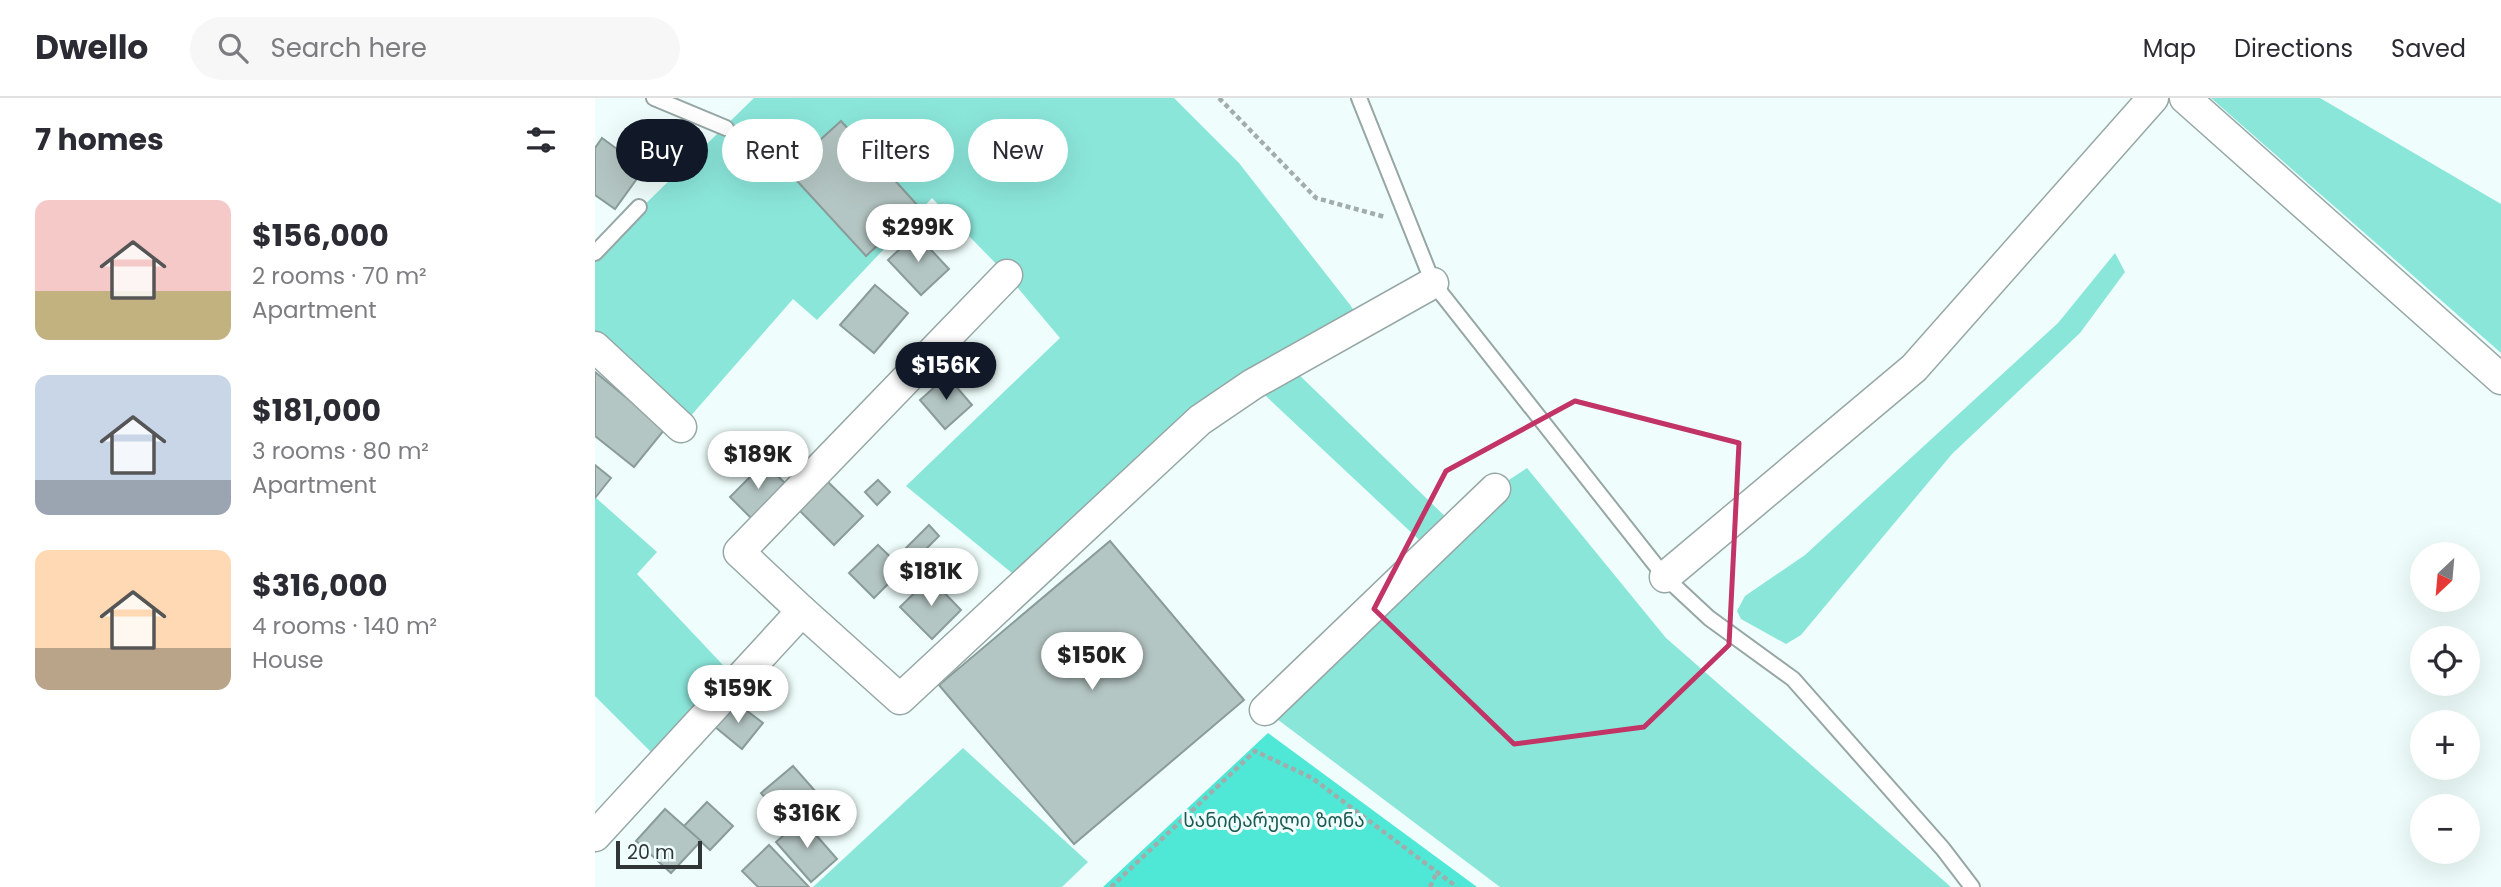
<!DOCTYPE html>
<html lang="en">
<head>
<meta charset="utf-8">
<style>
  :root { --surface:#fff; --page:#f7f7f7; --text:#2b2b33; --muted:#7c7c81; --line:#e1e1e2; --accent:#111827 }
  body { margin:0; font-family:Poppins,"Noto Sans Georgian",sans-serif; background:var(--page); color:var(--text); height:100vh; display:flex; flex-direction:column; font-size:26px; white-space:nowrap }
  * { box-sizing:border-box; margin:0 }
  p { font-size:23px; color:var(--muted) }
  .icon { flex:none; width:38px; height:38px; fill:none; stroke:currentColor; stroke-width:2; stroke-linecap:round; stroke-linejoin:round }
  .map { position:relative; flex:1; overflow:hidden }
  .details { display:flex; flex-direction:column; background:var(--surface); width:595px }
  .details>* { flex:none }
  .banner { position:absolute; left:21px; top:21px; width:665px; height:63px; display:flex; gap:14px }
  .needle { width:46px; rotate:206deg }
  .tools { position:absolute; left:1815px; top:444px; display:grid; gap:14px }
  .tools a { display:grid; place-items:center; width:70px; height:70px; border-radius:50%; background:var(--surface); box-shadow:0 7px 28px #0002; font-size:35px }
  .scale { position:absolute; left:21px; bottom:18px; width:86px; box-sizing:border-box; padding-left:7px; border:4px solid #2f3635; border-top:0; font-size:19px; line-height:24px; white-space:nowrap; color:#2f3635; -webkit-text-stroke:5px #effefc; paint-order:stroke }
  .price { position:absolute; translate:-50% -60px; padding:0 16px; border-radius:24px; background:#fff; color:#222; font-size:23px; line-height:46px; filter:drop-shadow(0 2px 4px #0008) }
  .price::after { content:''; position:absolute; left:50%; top:42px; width:21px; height:16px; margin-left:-10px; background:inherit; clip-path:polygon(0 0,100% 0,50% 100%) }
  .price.current { background:var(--accent); color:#fff }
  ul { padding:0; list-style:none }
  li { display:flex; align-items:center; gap:21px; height:175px; padding:0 35px }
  li span { display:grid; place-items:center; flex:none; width:196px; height:140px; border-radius:14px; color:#555 }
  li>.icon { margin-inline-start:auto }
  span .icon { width:84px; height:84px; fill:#fffc; stroke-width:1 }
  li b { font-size:30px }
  h2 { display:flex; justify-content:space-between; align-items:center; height:84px; padding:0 35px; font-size:30px }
  .tag { padding:0 24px; border-radius:32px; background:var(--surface); box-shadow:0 7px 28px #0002; font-size:24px; line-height:63px }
  .tag.current { background:var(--accent); color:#fff }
  header { display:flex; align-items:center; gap:42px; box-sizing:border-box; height:98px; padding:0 35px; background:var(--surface); border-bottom:2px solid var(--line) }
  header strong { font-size:33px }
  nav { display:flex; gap:38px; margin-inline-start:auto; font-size:24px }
  .search { width:490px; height:63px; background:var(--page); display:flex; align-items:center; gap:18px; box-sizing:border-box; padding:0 24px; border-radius:38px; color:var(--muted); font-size:26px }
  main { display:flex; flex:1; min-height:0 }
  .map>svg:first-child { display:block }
  .green { fill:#8be6da }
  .forest { fill:#4fe7d6 }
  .building { fill:#b4c6c3; stroke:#8a9c99; stroke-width:2 }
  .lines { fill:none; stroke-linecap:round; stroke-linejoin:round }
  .lane-casing { stroke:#96a7a5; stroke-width:18 }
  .street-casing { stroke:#96a7a5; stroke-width:33 }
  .path { stroke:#a1adab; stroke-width:4.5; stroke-dasharray:5 3.5; stroke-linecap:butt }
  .lane { stroke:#fff; stroke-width:14 }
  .street { stroke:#fff; stroke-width:30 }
  .marked { fill:none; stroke:#c13465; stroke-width:5; stroke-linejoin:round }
  .labels { text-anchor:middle; stroke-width:6; stroke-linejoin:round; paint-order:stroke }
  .park-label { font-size:19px; fill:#1c5a53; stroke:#effefc }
</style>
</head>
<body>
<header>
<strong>Dwello</strong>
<div class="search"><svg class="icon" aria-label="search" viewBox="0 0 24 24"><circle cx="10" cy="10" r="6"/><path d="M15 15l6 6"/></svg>Search here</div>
<nav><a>Map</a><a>Directions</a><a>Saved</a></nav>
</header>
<main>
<section class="details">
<h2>7 homes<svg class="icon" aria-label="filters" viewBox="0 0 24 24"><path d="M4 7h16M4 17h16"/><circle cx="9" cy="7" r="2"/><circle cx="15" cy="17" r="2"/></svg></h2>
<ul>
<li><span style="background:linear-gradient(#f6c9c9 65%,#c2b280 0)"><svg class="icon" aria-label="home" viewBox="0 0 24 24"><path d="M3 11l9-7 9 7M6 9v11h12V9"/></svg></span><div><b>$156,000</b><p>2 rooms · 70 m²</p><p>Apartment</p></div></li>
<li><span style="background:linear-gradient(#c9d6e8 75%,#9aa5b1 0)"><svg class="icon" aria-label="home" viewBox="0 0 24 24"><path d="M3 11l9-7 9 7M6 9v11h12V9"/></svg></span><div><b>$181,000</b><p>3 rooms · 80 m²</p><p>Apartment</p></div></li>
<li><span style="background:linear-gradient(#ffd9b3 70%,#b9a48a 0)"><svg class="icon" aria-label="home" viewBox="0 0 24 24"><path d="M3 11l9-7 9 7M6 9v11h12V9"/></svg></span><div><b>$316,000</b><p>4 rooms · 140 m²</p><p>House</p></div></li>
</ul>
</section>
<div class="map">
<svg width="1906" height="789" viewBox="0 0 1906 789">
  <rect width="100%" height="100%" fill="#effefc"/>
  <g class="green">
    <polygon points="159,0 579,0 644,65 756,208 766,226 695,268 861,429 900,391 932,370 1071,540 1356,789 905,789 670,612 836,453 658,286 429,485 311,388 465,240 412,177 337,100 222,222 198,201 86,329 0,249 0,155"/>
    <polygon points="1616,0 1725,0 1906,106 1906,255"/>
    <polygon points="1520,155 1530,174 1485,235 1357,356 1206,537 1191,546 1146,521 1142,513 1150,498 1210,457 1463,225"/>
    <polygon points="0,399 62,454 42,476 143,583 67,665 0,598"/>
    <polygon points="368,650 493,764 467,789 218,789"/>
  </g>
  <polygon class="forest" points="673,635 882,789 508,789"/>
  <g class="building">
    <polygon points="246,23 324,109 271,158 192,72"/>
    <polygon points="7,40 49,71 20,111 0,97 0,50"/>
    <polygon points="321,136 354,171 326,197 293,162"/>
    <polygon points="280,187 313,215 279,255 245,227"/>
    <polygon points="0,274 70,331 39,369 0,338"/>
    <polygon points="352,278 377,307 350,331 325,302"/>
    <polygon points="169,365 192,387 157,421 135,399"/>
    <polygon points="0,367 16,380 0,400"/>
    <polygon points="231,382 268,418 239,447 203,411"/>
    <polygon points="283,382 295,394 282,407 270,394"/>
    <polygon points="334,427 344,438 322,460 311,450"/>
    <polygon points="515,443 649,602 479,746 344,587"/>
    <polygon points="283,447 308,471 279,500 254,475"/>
    <polygon points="335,480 366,512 337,541 305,509"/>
    <polygon points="139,603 168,625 147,651 119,628"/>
    <polygon points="198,668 221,694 189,722 166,695"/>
    <polygon points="112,704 138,728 115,752 89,728"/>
    <polygon points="70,711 106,743 76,775 41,743"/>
    <polygon points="207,721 242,761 216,784 181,744"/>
    <polygon points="174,747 214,789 163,789 147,773"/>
  </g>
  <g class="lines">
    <g class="lane-casing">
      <g id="lane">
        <polyline points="59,0 131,30"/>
        <polyline points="764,0 838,185 1070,479 1114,520 1198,581 1348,751 1377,789"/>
        <polyline points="0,155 44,109"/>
      </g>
    </g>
    <g class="street-casing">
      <g id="street">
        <polyline points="1590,0 1906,281"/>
        <polyline points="0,249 86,329"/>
        <polyline points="1070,479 1319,270 1558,0"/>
        <polyline points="207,513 305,601 605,322 658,286 838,185"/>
        <polyline points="670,612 900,391"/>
        <polyline points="0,738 207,513 144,454 412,177"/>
      </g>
    </g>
    <g class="path">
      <polyline points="624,0 721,100 790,119"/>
      <polyline points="516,789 660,653 717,680 862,789"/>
      <polyline points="835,789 842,774"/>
    </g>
    <use href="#lane" class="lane"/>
    <use href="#street" class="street"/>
  </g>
  <path class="marked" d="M980,303l164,42 -10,202 -85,82 -130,17 -140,-135 72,-138z"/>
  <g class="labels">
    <g class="park-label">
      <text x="679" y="729">სანიტარული ზონა</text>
    </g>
  </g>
</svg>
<div class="tools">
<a><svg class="needle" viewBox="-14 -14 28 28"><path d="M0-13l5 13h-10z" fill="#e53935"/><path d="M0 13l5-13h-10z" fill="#7c7c81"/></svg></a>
<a><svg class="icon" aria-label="locate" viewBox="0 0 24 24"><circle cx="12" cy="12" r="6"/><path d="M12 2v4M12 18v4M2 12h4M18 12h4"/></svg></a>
<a>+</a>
<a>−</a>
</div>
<div class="scale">20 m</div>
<b class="price" style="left:323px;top:166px">$299K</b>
<b class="price current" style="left:351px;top:304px">$156K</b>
<b class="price" style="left:163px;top:393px">$189K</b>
<b class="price" style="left:336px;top:510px">$181K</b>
<b class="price" style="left:497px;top:594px">$150K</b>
<b class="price" style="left:143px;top:627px">$159K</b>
<b class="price" style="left:212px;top:752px">$316K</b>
<div class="banner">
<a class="tag current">Buy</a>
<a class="tag">Rent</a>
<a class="tag">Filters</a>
<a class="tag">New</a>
</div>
</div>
</main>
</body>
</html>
